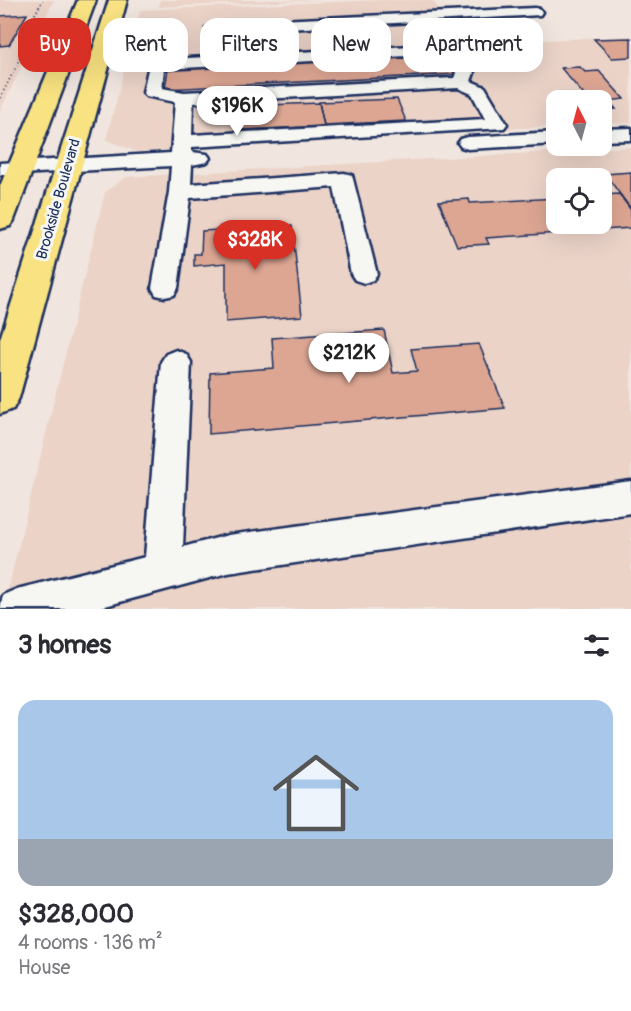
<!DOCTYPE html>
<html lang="en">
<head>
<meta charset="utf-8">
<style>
  :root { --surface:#fff; --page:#f2f2f3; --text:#2b2b33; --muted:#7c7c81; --line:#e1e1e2; --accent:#d93025 }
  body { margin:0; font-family:Pangolin,sans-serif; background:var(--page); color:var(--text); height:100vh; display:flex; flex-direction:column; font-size:22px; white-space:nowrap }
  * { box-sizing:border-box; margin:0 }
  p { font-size:20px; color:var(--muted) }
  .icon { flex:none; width:33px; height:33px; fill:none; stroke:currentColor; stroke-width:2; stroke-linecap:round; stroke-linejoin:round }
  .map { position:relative; height:609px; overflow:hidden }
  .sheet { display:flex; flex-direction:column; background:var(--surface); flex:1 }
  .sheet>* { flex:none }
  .top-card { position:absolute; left:18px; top:18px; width:596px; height:54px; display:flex; gap:12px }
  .needle { width:39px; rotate:354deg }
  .buttons { position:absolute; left:546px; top:90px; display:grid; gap:12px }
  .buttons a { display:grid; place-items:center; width:66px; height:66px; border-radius:12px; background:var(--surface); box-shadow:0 6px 24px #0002; font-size:30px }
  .price { position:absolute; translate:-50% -51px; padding:0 14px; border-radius:21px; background:#fff; color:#222; font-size:20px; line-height:39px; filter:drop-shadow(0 2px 3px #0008) }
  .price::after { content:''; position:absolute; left:50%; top:36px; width:18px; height:14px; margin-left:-9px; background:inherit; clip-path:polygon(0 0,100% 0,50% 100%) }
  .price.current { background:var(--accent); color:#fff }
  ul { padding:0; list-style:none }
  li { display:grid; align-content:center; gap:12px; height:318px; padding:0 18px }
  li+li { border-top:2px solid var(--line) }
  li span { display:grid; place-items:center; height:186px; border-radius:18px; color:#555 }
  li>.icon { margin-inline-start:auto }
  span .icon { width:108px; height:108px; fill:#fffc; stroke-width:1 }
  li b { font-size:26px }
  h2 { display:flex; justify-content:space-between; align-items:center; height:72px; padding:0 18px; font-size:26px }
  .chip { padding:0 21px; border-radius:18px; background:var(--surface); box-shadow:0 6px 24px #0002; font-size:21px; line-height:54px }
  .chip.current { background:var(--accent); color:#fff }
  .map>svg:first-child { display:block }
  .built { fill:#ebd3c8; fill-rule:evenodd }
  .building { fill:#dda693; stroke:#1b2f5e; stroke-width:1.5 }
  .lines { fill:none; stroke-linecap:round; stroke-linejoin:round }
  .minor-casing { stroke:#1b2f5e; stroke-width:5 }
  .major-casing { stroke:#1b2f5e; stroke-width:5 }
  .path { stroke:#1b2f5e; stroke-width:2; stroke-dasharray:1 3; stroke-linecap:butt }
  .minor { fill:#f6f6f2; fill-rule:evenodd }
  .major { fill:#f8e281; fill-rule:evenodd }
  .labels { text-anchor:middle; stroke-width:6; stroke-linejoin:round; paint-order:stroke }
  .street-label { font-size:15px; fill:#1b2f5e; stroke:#f6f6f2 }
</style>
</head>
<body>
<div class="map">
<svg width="631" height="609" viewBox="0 0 631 609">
  <rect width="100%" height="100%" fill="#f1e6df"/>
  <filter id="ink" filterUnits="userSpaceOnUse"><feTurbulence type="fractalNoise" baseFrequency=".0167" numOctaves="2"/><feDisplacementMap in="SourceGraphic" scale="12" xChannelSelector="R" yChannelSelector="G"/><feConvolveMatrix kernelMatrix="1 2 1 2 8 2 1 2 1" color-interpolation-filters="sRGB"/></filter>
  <g filter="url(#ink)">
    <g class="built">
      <polygon points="0,0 54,0 0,111"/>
      <polygon points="160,0 323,0 159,7"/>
      <polygon points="379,0 433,0 458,44 631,36 631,123 602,124 602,100 556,100 556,126 138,152 106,140 140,10"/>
      <path d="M631,147v462h-628l102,-417 21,-15zM556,178h46v46h-46z"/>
    </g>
    <g class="building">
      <polygon points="27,14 9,45 0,46 0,16"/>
      <polygon points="631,38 631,57 612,58 594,39"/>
      <polygon points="522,43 527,48 519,49 527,58 507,59 497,44"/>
      <polygon points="449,56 459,74 165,89 168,69"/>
      <polygon points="580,67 585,72 599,71 624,99 609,101 616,109 602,110 602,100 588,100 561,68"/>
      <polygon points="397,99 406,121 324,125 319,102"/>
      <polygon points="319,103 324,126 240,130 240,106"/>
      <polygon points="631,172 631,209 605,174"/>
      <polygon points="619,194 631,210 631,228 486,238 489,244 457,246 439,201 469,199 470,203 556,198 556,224 602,224 602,195"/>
      <polygon points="292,226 302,316 226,322 226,263 194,266 194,254 201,254 202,231"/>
      <polygon points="384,330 393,373 417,371 411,349 479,344 505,408 209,434 210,373 274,368 272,338"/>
    </g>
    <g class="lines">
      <g class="minor-casing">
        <g id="minor">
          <polygon points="535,8 540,9 542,12 540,15 214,33 206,28 214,23"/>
          <path d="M450,44l6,2 18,27 -3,8 14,6 22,37 -3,4 -312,19v5l15,2 3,4 -3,4 -15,3 -1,19 153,-11 8,2 25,99 -4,6 -9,3 -9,-3 -4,-6 -17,-87 -144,11 -12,90 -4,7 -9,2 -9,-2 -4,-7 17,-96 2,-26 -171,9v-12l171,-10 4,-51 -29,-6 -3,-4 7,-32zM445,54l11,19 -2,5 -270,14 -22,-4 2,-19zM458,88l14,6 13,25 -293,16 1,-32z"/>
          <polygon points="631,128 631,140 602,141 602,129"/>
          <polygon points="556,132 556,144 468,149 461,147 458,143 461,139 468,137"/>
          <polygon points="176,350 186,354 191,362 183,547 228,535 631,481 631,513 228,573 94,609 0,609 3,595 17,589 145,557 161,362 166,354"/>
        </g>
      </g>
      <g class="major-casing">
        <g id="major">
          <polygon points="78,0 96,0 14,220 10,226 0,229 0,186"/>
          <polygon points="109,0 127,0 19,398 13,409 0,414 0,339"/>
        </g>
      </g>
      <polyline class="path" points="0,98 18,63 21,39 43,0"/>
      <use href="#minor" class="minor"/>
      <use href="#major" class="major"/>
    </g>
  </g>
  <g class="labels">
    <g class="street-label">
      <text transform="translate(58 199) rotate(-74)" y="5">Brookside Boulevard</text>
    </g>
  </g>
</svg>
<div class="buttons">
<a><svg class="needle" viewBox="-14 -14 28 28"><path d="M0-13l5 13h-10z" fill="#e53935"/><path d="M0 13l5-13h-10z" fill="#7c7c81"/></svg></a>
<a><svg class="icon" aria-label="locate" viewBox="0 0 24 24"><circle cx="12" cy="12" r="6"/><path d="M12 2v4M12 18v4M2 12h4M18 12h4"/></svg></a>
</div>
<b class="price" style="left:237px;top:137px">$196K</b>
<b class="price current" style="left:255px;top:271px">$328K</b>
<b class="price" style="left:349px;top:384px">$212K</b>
<div class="top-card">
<a class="chip current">Buy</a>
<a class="chip">Rent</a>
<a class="chip">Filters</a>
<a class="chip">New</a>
<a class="chip">Apartment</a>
</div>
</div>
<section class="sheet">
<h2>3 homes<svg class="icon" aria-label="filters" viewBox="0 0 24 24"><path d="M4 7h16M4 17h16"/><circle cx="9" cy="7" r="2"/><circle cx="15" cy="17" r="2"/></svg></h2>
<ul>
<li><span style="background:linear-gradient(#a9c7e8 75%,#9aa5b1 0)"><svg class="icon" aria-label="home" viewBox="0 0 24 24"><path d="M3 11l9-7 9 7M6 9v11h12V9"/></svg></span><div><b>$328,000</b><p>4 rooms · 136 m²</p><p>House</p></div></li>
</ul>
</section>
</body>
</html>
